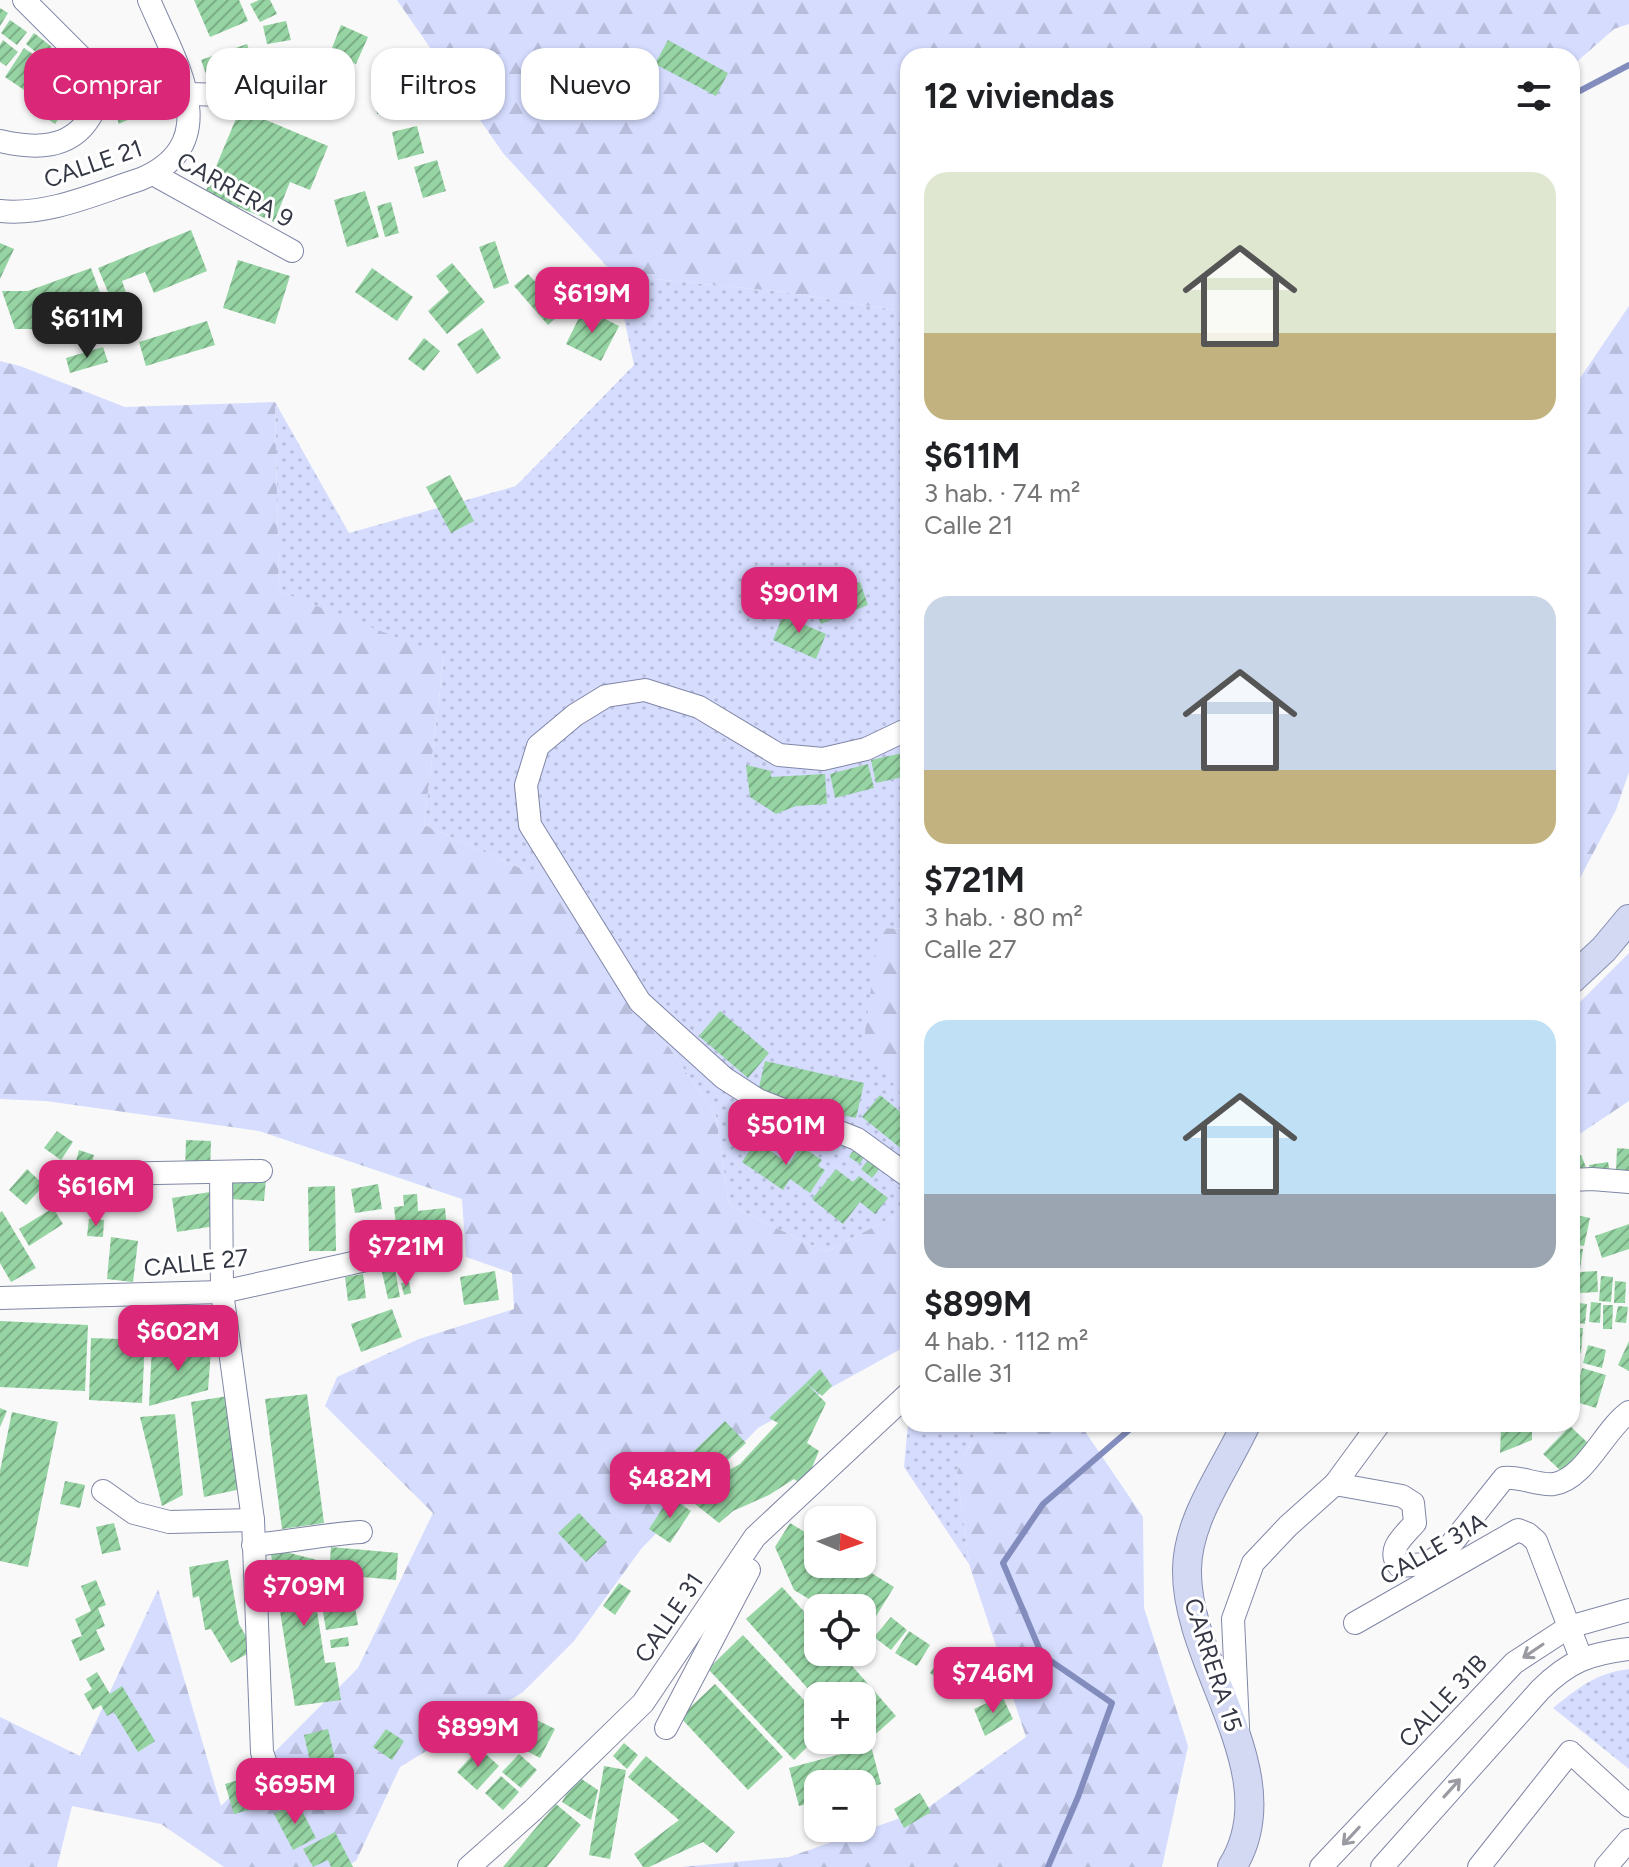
<!DOCTYPE html>
<html lang="es">
<head>
<meta charset="utf-8">
<style>
  :root { --surface:#fff; --page:#f2f2f2; --text:#202124; --muted:#757577; --accent:#db2777 }
  body { margin:0; font-family:Figtree,sans-serif; background:var(--page); color:var(--text); height:100vh; display:flex; flex-direction:column; font-size:30px; white-space:nowrap }
  * { box-sizing:border-box; margin:0 }
  p { font-size:26px; color:var(--muted) }
  .icon { flex:none; width:44px; height:44px; fill:none; stroke:currentColor; stroke-width:2; stroke-linecap:round; stroke-linejoin:round }
  .map { position:relative; flex:1; overflow:hidden }
  .drawer { position:absolute; left:900px; top:48px; width:680px; height:1384px; display:flex; flex-direction:column; background:var(--surface); border-radius:24px; box-shadow:0 2px 6px #0004 }
  .drawer>* { flex:none }
  .top-card { position:absolute; left:24px; top:48px; width:756px; height:72px; display:flex; gap:16px }
  .needle { width:52px; rotate:92deg }
  .fabs { position:absolute; left:804px; top:1506px; display:grid; gap:16px }
  .fabs a { display:grid; place-items:center; width:72px; height:72px; border-radius:16px; background:var(--surface); box-shadow:0 2px 6px #0004; font-size:40px }
  .price { position:absolute; translate:-50% -68px; padding:0 18px; border-radius:16px; background:var(--accent); color:#fff; font-size:26px; line-height:52px; filter:drop-shadow(0 2px 4px #0008) }
  .price::after { content:''; position:absolute; left:50%; top:48px; width:24px; height:18px; margin-left:-12px; background:inherit; clip-path:polygon(0 0,100% 0,50% 100%) }
  .price.active { background:#222; color:#fff }
  ul { padding:0; list-style:none }
  li { display:grid; align-content:center; gap:16px; height:424px; padding:0 24px }
  li span { display:grid; place-items:center; height:248px; border-radius:24px; color:#555 }
  li>.icon { margin-inline-start:auto }
  span .icon { width:144px; height:144px; fill:#fffc; stroke-width:1 }
  li b { font-size:34px }
  h2 { display:flex; justify-content:space-between; align-items:center; height:96px; padding:0 24px; font-size:34px }
  .pill { padding:0 28px; border-radius:24px; background:var(--surface); box-shadow:0 2px 6px #0004; font-size:28px; line-height:72px }
  .pill.active { background:var(--accent); color:#fff }
  .map>svg:first-child { display:block }
  .grass { fill:url(#grass-dots) }
  .forest { fill:url(#forest-firs) }
  .lines { fill:none; stroke-linecap:round; stroke-linejoin:round }
  .stream { stroke:#828cbd; stroke-width:6 }
  .building { fill:url(#building-hatch) }
  .minor-casing { stroke:#8086a6; stroke-width:24 }
  .major-casing { stroke:#888fb1; stroke-width:30 }
  .minor { stroke:#fff; stroke-width:22 }
  .major { stroke:#d3d8f3; stroke-width:28 }
  .oneway { stroke:#9a9ba2 }
  .labels { text-anchor:middle; stroke-width:6; stroke-linejoin:round; paint-order:stroke }
  .street-label { font-size:24px; fill:#343744; stroke:#fff }
</style>
</head>
<body>
<div class="map">
<svg width="1629" height="1867" viewBox="0 0 1629 1867">
  <defs>
    <pattern id="grass-dots" width="8" height="8" patternUnits="userSpaceOnUse" patternTransform="scale(2)"><rect width="8" height="8" fill="#d5dcfe"/><path d="M2 2h.1M6 6h.1" fill="none" stroke="#b7bddb" stroke-width="1.8" stroke-linecap="round"/></pattern>
    <pattern id="forest-firs" width="22" height="20" patternUnits="userSpaceOnUse" patternTransform="scale(2)"><rect width="22" height="20" fill="#d5dcfe"/><path d="M5 1l3.5 6h-7zM16 11l3.5 6h-7z" fill="#b7bddb"/></pattern>
    <pattern id="building-hatch" width="6" height="6" patternUnits="userSpaceOnUse" patternTransform="scale(2)"><rect width="6" height="6" fill="#96d4a3"/><path d="M-1 1l2-2M0 6l6-6M5 7l2-2" fill="none" stroke="#7bad86"/></pattern>
  </defs>
  <rect width="100%" height="100%" fill="#f9f9f9"/>
  <g class="grass">
    <polygon points="615,275 784,292 908,312 908,929 879,928 908,1105 908,1209 826,1252 729,1205 716,1116 671,1050 608,970 575,885 522,869 424,825 444,657 279,591 275,402 349,533 516,486 634,365"/>
    <polygon points="908,1424 979,1424 957,1472 969,1564 904,1467"/>
    <path d="M1629,1669v100l-76,-61c25,-20 43,-35 76,-39z"/>
  </g>
  <g class="forest">
    <polygon points="397,0 1629,0 1629,24 1614,29 1572,66 1572,56 908,56 908,312 784,292 615,275 503,153"/>
    <polygon points="1629,306 1629,772 1616,810 1572,893 1572,390"/>
    <polygon points="0,361 20,366 125,407 275,402 279,591 444,656 424,825 522,869 575,885 608,970 671,1050 716,1116 729,1205 826,1252 908,1209 908,1345 758,1428 641,1549 574,1641 523,1692 400,1767 356,1861 345,1867 224,1867 161,1824 72,1806 57,1867 0,1867 0,1717 80,1756 158,1589 221,1806 358,1668 433,1513 325,1406 337,1377 419,1339 514,1309 512,1273 466,1257 462,1199 259,1131 46,1101 0,1099"/>
    <polygon points="879,928 908,929 908,1105 864,1041"/>
    <polygon points="1629,953 1629,1101 1572,1139 1572,1010"/>
    <polygon points="979,1424 1080,1424 1143,1517 1144,1608 1188,1746 1162,1867 681,1867 789,1857 926,1809 1026,1737 969,1564 957,1472"/>
  </g>
  <g class="lines">
    <g class="stream">
      <polyline points="1572,95 1629,65"/>
      <polyline points="1572,126 1575,187 1572,195"/>
      <polyline points="1048,1867 1078,1797 1112,1703 1042,1655 1003,1563 1043,1504 1136,1424"/>
    </g>
  </g>
  <g class="building">
    <polygon points="194,0 239,0 248,21 210,37"/>
    <polygon points="259,0 270,0 277,14 260,22 250,4"/>
    <polygon points="0,8 8,13 0,26"/>
    <polygon points="10,20 27,32 17,45 1,33"/>
    <polygon points="286,21 291,40 267,44 263,26"/>
    <polygon points="341,25 368,37 356,64 330,53"/>
    <polygon points="34,33 52,47 43,58 26,44"/>
    <polygon points="3,40 18,52 6,66 0,62 0,45"/>
    <polygon points="668,40 728,73 716,96 655,64"/>
    <polygon points="247,44 255,67 209,83 201,60"/>
    <polygon points="24,48 80,86 55,124 30,107 55,69 33,96 5,77"/>
    <polygon points="287,55 334,71 323,102 251,91 261,61 282,68"/>
    <polygon points="396,60 405,108 377,114 374,95 380,94 375,64"/>
    <polygon points="420,78 426,95 416,99 410,82"/>
    <polygon points="126,96 134,117 119,124 111,102"/>
    <polygon points="240,109 328,146 310,190 290,182 274,222 205,193"/>
    <polygon points="417,126 424,153 398,160 392,132"/>
    <polygon points="437,160 446,191 423,198 414,167"/>
    <polygon points="365,191 379,237 347,247 334,200"/>
    <polygon points="391,202 399,233 385,237 377,206"/>
    <polygon points="191,230 207,271 154,293 145,272 122,281 128,298 113,304 98,268"/>
    <polygon points="495,241 509,283 494,289 479,247"/>
    <polygon points="0,243 14,249 0,279"/>
    <polygon points="238,260 290,276 275,324 223,308"/>
    <polygon points="452,263 485,302 447,334 428,311 449,292 436,276"/>
    <polygon points="91,268 105,306 42,329 15,329 2,291 28,291"/>
    <polygon points="372,268 413,297 397,321 355,292"/>
    <polygon points="528,274 543,290 549,285 568,307 548,325 514,286"/>
    <polygon points="584,308 619,326 601,361 566,344"/>
    <polygon points="207,321 215,345 146,366 139,342"/>
    <polygon points="482,328 501,358 477,374 457,344"/>
    <polygon points="424,338 440,351 424,371 408,359"/>
    <polygon points="103,347 108,362 70,373 66,358"/>
    <polygon points="450,475 474,521 451,533 426,487"/>
    <polygon points="860,582 868,605 821,624 817,614 805,618 797,599 815,593 819,598"/>
    <polygon points="786,608 799,614 796,621 826,634 816,659 773,640"/>
    <polygon points="902,753 907,776 876,783 871,760"/>
    <polygon points="868,764 874,788 835,798 830,774"/>
    <polygon points="746,765 771,771 771,777 825,774 827,804 796,806 776,814 750,797"/>
    <polygon points="720,1011 769,1053 748,1078 699,1036"/>
    <polygon points="765,1061 864,1083 856,1118 757,1096"/>
    <polygon points="880,1095 908,1118 908,1154 862,1117"/>
    <polygon points="57,1131 73,1142 61,1160 44,1148"/>
    <polygon points="186,1140 211,1141 210,1171 185,1170"/>
    <polygon points="756,1141 789,1164 801,1146 822,1160 818,1166 825,1170 810,1193 790,1179 783,1190 742,1162"/>
    <polygon points="858,1143 868,1150 860,1164 849,1157"/>
    <polygon points="1617,1148 1629,1149 1629,1173 1616,1172"/>
    <polygon points="79,1150 94,1155 88,1177 73,1172"/>
    <polygon points="1581,1155 1586,1167 1573,1172 1572,1159"/>
    <polygon points="871,1157 882,1166 872,1178 861,1169"/>
    <polygon points="1608,1162 1610,1172 1591,1175 1589,1165"/>
    <polygon points="27,1169 44,1185 26,1205 9,1190"/>
    <polygon points="836,1169 853,1182 859,1176 888,1198 875,1214 860,1202 843,1224 812,1199"/>
    <polygon points="71,1177 82,1193 59,1208 49,1192"/>
    <polygon points="230,1177 266,1179 264,1201 229,1199"/>
    <polygon points="378,1184 382,1209 355,1213 351,1189"/>
    <polygon points="335,1186 336,1251 309,1251 308,1187"/>
    <polygon points="94,1192 137,1195 136,1207 93,1204"/>
    <polygon points="210,1192 215,1226 177,1232 172,1198"/>
    <polygon points="417,1194 418,1211 445,1208 448,1239 398,1244 394,1207 404,1206 403,1195"/>
    <polygon points="53,1208 63,1224 29,1246 19,1229"/>
    <polygon points="2,1211 36,1268 11,1282 0,1263 0,1213"/>
    <polygon points="1572,1214 1590,1218 1584,1246 1572,1244"/>
    <polygon points="89,1219 104,1220 103,1237 87,1236"/>
    <polygon points="1629,1224 1629,1249 1602,1258 1595,1236"/>
    <polygon points="111,1237 138,1241 133,1282 107,1279"/>
    <polygon points="1572,1248 1583,1249 1580,1269 1572,1268"/>
    <polygon points="395,1269 400,1297 388,1299 382,1272"/>
    <polygon points="495,1271 499,1300 464,1305 460,1277"/>
    <polygon points="1597,1271 1598,1292 1580,1293 1580,1272"/>
    <polygon points="363,1274 366,1298 348,1301 345,1277"/>
    <polygon points="1601,1276 1613,1277 1611,1302 1599,1301"/>
    <polygon points="409,1281 411,1293 404,1295 401,1283"/>
    <polygon points="1615,1281 1626,1282 1625,1303 1614,1303"/>
    <polygon points="1572,1302 1587,1304 1585,1324 1572,1322"/>
    <polygon points="1591,1302 1601,1303 1600,1323 1589,1322"/>
    <polygon points="1603,1305 1613,1305 1612,1329 1603,1329"/>
    <polygon points="1618,1306 1628,1307 1626,1323 1615,1322"/>
    <polygon points="392,1309 402,1337 361,1352 351,1324"/>
    <polygon points="0,1321 88,1325 85,1391 0,1387"/>
    <polygon points="1572,1328 1583,1328 1581,1353 1572,1353"/>
    <polygon points="91,1338 145,1340 142,1403 89,1400"/>
    <polygon points="1629,1341 1629,1371 1618,1365"/>
    <polygon points="152,1345 211,1349 208,1390 149,1406"/>
    <polygon points="1588,1345 1606,1350 1602,1368 1583,1363"/>
    <polygon points="1582,1368 1606,1375 1596,1408 1573,1401"/>
    <polygon points="820,1369 832,1386 822,1396 806,1383"/>
    <polygon points="806,1383 826,1403 807,1443 819,1451 804,1486 794,1479 769,1495 733,1511 719,1523 690,1500 702,1485 740,1464 778,1423 769,1418"/>
    <polygon points="307,1394 324,1523 282,1529 265,1399"/>
    <polygon points="228,1396 241,1489 204,1497 191,1402"/>
    <polygon points="0,1408 7,1411 0,1427"/>
    <polygon points="12,1412 58,1422 28,1567 0,1561 0,1471"/>
    <polygon points="175,1414 183,1495 162,1506 140,1417"/>
    <polygon points="725,1421 746,1443 711,1476 690,1455"/>
    <polygon points="1570,1426 1589,1444 1562,1472 1543,1454"/>
    <polygon points="1501,1429 1532,1431 1532,1440 1500,1453"/>
    <polygon points="65,1481 85,1485 80,1508 60,1504"/>
    <polygon points="670,1497 691,1511 670,1543 649,1529"/>
    <polygon points="579,1513 607,1542 586,1562 558,1533"/>
    <polygon points="114,1523 121,1550 102,1554 96,1527"/>
    <polygon points="790,1523 818,1540 818,1564 857,1564 894,1587 865,1634 862,1631 862,1608 824,1608 794,1590 775,1547"/>
    <polygon points="331,1547 398,1553 396,1580 329,1574"/>
    <polygon points="270,1548 321,1561 326,1589 314,1591 325,1663 335,1662 341,1700 295,1706"/>
    <polygon points="228,1560 239,1624 254,1650 231,1663 211,1629 205,1630 199,1596 193,1598 189,1567"/>
    <polygon points="96,1580 106,1605 98,1608 105,1626 96,1630 105,1650 80,1661 71,1640 82,1636 75,1619 91,1611 81,1586"/>
    <polygon points="619,1583 631,1591 615,1615 603,1606"/>
    <polygon points="782,1587 818,1627 818,1652 840,1652 896,1716 860,1748 853,1740 862,1740 862,1696 818,1696 818,1700 746,1619"/>
    <polygon points="355,1607 358,1625 326,1630 323,1612"/>
    <polygon points="891,1617 907,1630 891,1650 874,1637"/>
    <polygon points="909,1631 930,1645 917,1666 895,1653"/>
    <polygon points="743,1635 818,1715 818,1736 794,1760 708,1669"/>
    <polygon points="348,1637 349,1646 331,1648 330,1640"/>
    <polygon points="944,1653 964,1667 951,1687 930,1673"/>
    <polygon points="97,1672 110,1694 122,1686 155,1741 138,1752 114,1712 107,1716 101,1705 93,1710 84,1694 92,1689 86,1679"/>
    <polygon points="715,1684 783,1757 748,1790 680,1717"/>
    <polygon points="1002,1696 1013,1719 985,1736 974,1709"/>
    <polygon points="535,1719 555,1729 540,1758 521,1748"/>
    <polygon points="328,1729 336,1764 312,1770 304,1735"/>
    <polygon points="386,1729 404,1741 392,1760 373,1747"/>
    <polygon points="624,1743 638,1755 627,1769 613,1756"/>
    <polygon points="871,1746 881,1784 862,1789 862,1784 818,1784 818,1801 799,1806 789,1768"/>
    <polygon points="479,1748 499,1766 477,1790 457,1772"/>
    <polygon points="519,1754 537,1770 521,1788 502,1772"/>
    <polygon points="646,1756 735,1832 717,1853 703,1842 649,1867 643,1867 634,1854 679,1820 628,1777"/>
    <polygon points="604,1766 626,1770 610,1859 589,1855"/>
    <polygon points="255,1775 263,1806 234,1814 225,1784"/>
    <polygon points="501,1776 519,1792 503,1810 485,1793"/>
    <polygon points="577,1776 598,1790 591,1820 562,1802"/>
    <polygon points="920,1793 931,1812 904,1828 894,1809"/>
    <polygon points="297,1801 316,1838 293,1850 274,1814"/>
    <polygon points="556,1804 581,1825 547,1867 503,1867"/>
    <polygon points="335,1832 353,1867 331,1867 328,1860 313,1867 303,1849"/>
  </g>
  <g class="lines">
    <g class="minor-casing">
      <g id="minor">
        <polyline points="188,94 270,96 318,106"/>
        <path d="M0,141c34,8 70,9 90,-24 9,-14 13,-23 10,-41l-76,-76"/>
        <polyline points="153,174 292,251"/>
        <path d="M0,211c48,5 97,-18 141,-32 87,-37 33,-119 8,-179"/>
        <polyline points="908,729 866,749 823,759 779,755 699,707 645,690 606,696 575,715 538,746 526,785 530,825 640,1002 724,1078 758,1100 857,1139 908,1176"/>
        <polyline points="221,1172 222,1292 253,1520 262,1752 275,1791"/>
        <polyline points="108,1174 261,1171"/>
        <polyline points="1572,1180 1592,1179 1629,1182"/>
        <polyline points="0,1298 222,1292 393,1254"/>
        <path d="M1335,1484l67,12 11,7 2,20c-12,14 -29,26 -16,43l27,-2 19,-12 59,-74c17,-2 34,8 50,6 31,-5 50,-54 75,-72"/>
        <polyline points="103,1491 134,1513 169,1522 253,1520"/>
        <path d="M253,1545c37,-3 72,-11 108,-13"/>
        <polyline points="1355,1623 1518,1530 1528,1534 1536,1541 1581,1658"/>
        <polyline points="1238,1727 1233,1619 1253,1563 1288,1526 1335,1484 1379,1424"/>
        <polyline points="666,1728 749,1570"/>
        <polyline points="469,1867 533,1810 643,1703 755,1537 908,1394"/>
        <polyline points="1321,1867 1514,1663 1569,1627 1629,1610"/>
        <path d="M1382,1867l158,-177c29,-29 49,-36 89,-41"/>
        <polyline points="1479,1867 1570,1752 1629,1806"/>
        <polyline points="1606,1867 1629,1840"/>
      </g>
    </g>
    <g class="major-casing">
      <g id="major">
        <polyline points="1572,979 1604,949 1629,919"/>
        <path d="M1232,1867c58,-93 -47,-201 -45,-298 1,-52 38,-99 59,-145"/>
      </g>
    </g>
    <use href="#minor" class="minor"/>
    <use href="#major" class="major"/>
  </g>
  <defs><path id="oneway-shaft" d="M-6 0H5M1.5-3L5.5 0L1.5 3" fill="none" stroke-width="1.6" stroke-linecap="round" stroke-linejoin="round" transform="scale(2)"/></defs>
  <g class="oneway">
    <use href="#oneway-shaft" transform="translate(1533 1651) rotate(146)"/>
    <use href="#oneway-shaft" transform="translate(1452 1788) rotate(-48)"/>
    <use href="#oneway-shaft" transform="translate(1351 1836) rotate(133)"/>
  </g>
  <g class="labels">
    <g class="street-label">
      <text transform="translate(93 164) rotate(-19)" y="8">CALLE 21</text>
      <text transform="translate(235 190) rotate(29)" y="8">CARRERA 9</text>
      <text transform="translate(196 1263) rotate(-6)" y="8">CALLE 27</text>
      <text transform="translate(1433 1549) rotate(-30)" y="8">CALLE 31A</text>
      <text transform="translate(669 1618) rotate(-56)" y="8">CALLE 31</text>
      <text transform="translate(1213 1665) rotate(72)" y="8">CARRERA 15</text>
      <text transform="translate(1443 1701) rotate(-47)" y="8">CALLE 31B</text>
    </g>
  </g>
</svg>
<div class="fabs">
<a><svg class="needle" viewBox="-14 -14 28 28"><path d="M0-13l5 13h-10z" fill="#e53935"/><path d="M0 13l5-13h-10z" fill="#757577"/></svg></a>
<a><svg class="icon" aria-label="locate" viewBox="0 0 24 24"><circle cx="12" cy="12" r="6"/><path d="M12 2v4M12 18v4M2 12h4M18 12h4"/></svg></a>
<a>+</a>
<a>−</a>
</div>
<b class="price" style="left:592px;top:335px">$619M</b>
<b class="price active" style="left:87px;top:360px">$611M</b>
<b class="price" style="left:799px;top:635px">$901M</b>
<b class="price" style="left:786px;top:1167px">$501M</b>
<b class="price" style="left:96px;top:1228px">$616M</b>
<b class="price" style="left:406px;top:1288px">$721M</b>
<b class="price" style="left:178px;top:1373px">$602M</b>
<b class="price" style="left:670px;top:1520px">$482M</b>
<b class="price" style="left:304px;top:1628px">$709M</b>
<b class="price" style="left:993px;top:1715px">$746M</b>
<b class="price" style="left:478px;top:1769px">$899M</b>
<b class="price" style="left:295px;top:1826px">$695M</b>
<div class="top-card">
<a class="pill active">Comprar</a>
<a class="pill">Alquilar</a>
<a class="pill">Filtros</a>
<a class="pill">Nuevo</a>
</div>
<section class="drawer">
<h2>12 viviendas<svg class="icon" aria-label="filters" viewBox="0 0 24 24"><path d="M4 7h16M4 17h16"/><circle cx="9" cy="7" r="2"/><circle cx="15" cy="17" r="2"/></svg></h2>
<ul>
<li><span style="background:linear-gradient(#dfe7d0 65%,#c2b280 0)"><svg class="icon" aria-label="home" viewBox="0 0 24 24"><path d="M3 11l9-7 9 7M6 9v11h12V9"/></svg></span><div><b>$611M</b><p>3 hab. · 74 m²</p><p>Calle 21</p></div></li>
<li><span style="background:linear-gradient(#c9d6e8 70%,#c2b280 0)"><svg class="icon" aria-label="home" viewBox="0 0 24 24"><path d="M3 11l9-7 9 7M6 9v11h12V9"/></svg></span><div><b>$721M</b><p>3 hab. · 80 m²</p><p>Calle 27</p></div></li>
<li><span style="background:linear-gradient(#bfe0f5 70%,#9aa5b1 0)"><svg class="icon" aria-label="home" viewBox="0 0 24 24"><path d="M3 11l9-7 9 7M6 9v11h12V9"/></svg></span><div><b>$899M</b><p>4 hab. · 112 m²</p><p>Calle 31</p></div></li>
</ul>
</section>
</div>
</body>
</html>
